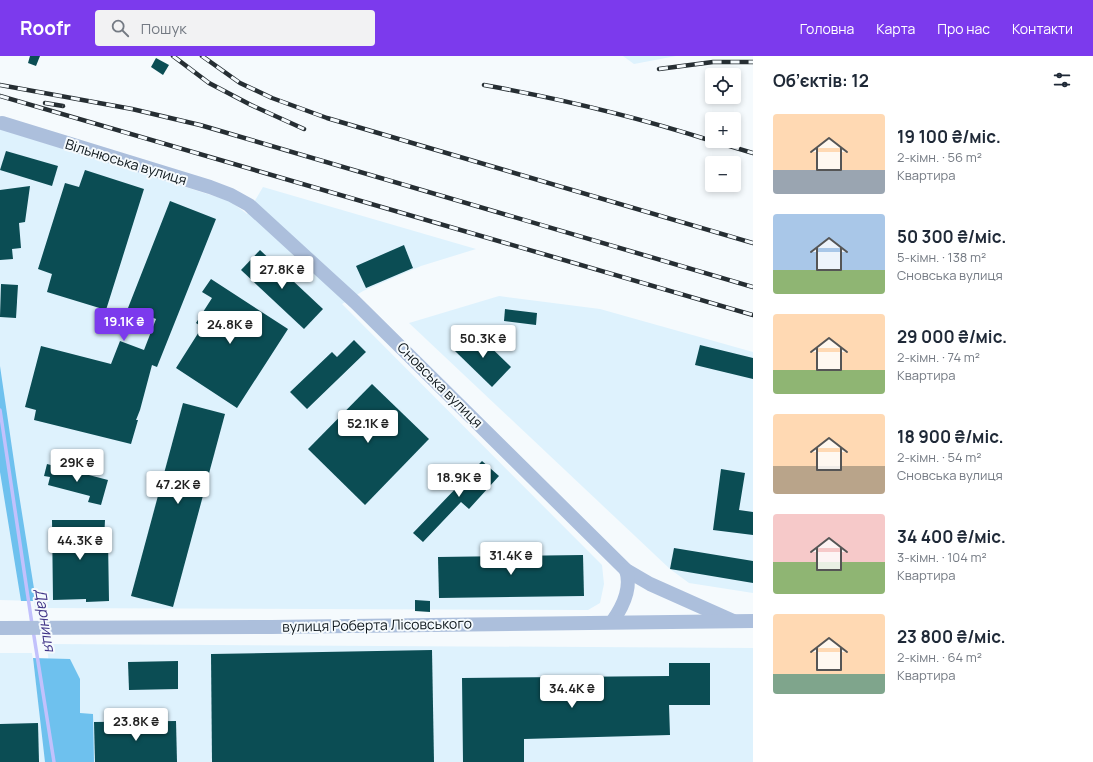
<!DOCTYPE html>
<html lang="uk">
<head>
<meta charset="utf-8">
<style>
  :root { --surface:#fff; --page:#f2f2f3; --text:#1f2937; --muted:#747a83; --accent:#7c3aed }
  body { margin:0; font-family:Manrope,sans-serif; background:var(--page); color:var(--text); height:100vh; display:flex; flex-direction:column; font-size:15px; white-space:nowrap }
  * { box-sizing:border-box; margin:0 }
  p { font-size:13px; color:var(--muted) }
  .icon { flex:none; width:22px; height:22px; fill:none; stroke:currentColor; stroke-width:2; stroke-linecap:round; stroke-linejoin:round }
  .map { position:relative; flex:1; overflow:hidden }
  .panel { display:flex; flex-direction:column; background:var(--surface); width:340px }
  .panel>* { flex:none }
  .tools { position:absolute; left:705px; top:12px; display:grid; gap:8px }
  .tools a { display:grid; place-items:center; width:36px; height:36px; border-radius:4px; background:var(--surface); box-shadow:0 2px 6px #0003; font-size:20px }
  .price { position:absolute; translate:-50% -34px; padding:0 9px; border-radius:4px; background:#fff; color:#222; font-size:13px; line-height:26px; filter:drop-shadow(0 1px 2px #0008) }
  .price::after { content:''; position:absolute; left:50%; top:24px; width:12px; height:9px; margin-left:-6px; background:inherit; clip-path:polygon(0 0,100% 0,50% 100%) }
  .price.current { background:var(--accent); color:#fff }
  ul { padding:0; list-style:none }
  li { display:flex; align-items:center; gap:12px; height:100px; padding:0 20px }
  li span { display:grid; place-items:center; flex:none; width:112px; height:80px; border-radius:4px; color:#555 }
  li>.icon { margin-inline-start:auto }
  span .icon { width:48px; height:48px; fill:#fffc; stroke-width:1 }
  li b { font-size:17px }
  h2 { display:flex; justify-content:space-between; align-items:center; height:48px; padding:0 20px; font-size:17px }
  header { display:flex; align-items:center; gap:24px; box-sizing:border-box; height:56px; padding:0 20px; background:var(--accent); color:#fff }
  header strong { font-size:19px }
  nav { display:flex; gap:22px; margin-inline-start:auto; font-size:14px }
  .search { width:280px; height:36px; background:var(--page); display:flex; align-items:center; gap:10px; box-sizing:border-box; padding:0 14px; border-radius:4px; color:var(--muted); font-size:15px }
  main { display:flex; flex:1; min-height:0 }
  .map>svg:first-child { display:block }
  .built { fill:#def2fd }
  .forest { fill:#6ec1ee }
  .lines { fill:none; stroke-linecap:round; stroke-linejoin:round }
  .stream { stroke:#c2c1fc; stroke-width:3.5 }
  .building { fill:#0b4d54 }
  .minor { stroke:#acbfdc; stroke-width:14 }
  .rail-casing { stroke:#262e33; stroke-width:4.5 }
  .rail { stroke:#f5fafd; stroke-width:3; stroke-dasharray:9; stroke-linecap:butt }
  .labels { text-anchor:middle; stroke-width:4; stroke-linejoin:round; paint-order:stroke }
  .street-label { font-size:14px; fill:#0c151a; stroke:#f5fafd }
  .water-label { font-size:15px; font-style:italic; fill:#403487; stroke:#f5fafd }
</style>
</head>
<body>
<header>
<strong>Roofr</strong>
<div class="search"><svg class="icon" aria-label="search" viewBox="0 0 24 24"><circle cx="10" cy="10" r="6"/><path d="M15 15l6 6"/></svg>Пошук</div>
<nav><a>Головна</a><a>Карта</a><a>Про нас</a><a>Контакти</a></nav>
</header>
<main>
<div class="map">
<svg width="753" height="706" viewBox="0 0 753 706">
  <rect width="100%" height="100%" fill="#f5fafd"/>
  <g class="built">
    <polygon points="623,0 676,0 634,8"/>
    <polygon points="0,73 230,145 247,158 263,131 476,193 421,210 363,235 342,248 602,509 604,528 600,547 588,554 35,552 34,545 0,544"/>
    <polygon points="499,240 600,253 753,296 753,537 689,527 670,513 409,267"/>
    <polygon points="46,588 753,592 753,706 66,706"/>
    <polygon points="0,597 32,597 47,706 0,706"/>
  </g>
  <g class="forest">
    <polygon points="0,310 17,426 36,545 21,545 0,416"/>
    <polygon points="33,602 70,603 80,623 80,657 93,658 94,706 45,706"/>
  </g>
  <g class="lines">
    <g class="stream">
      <polyline points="0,354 32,568"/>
      <polyline points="33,574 54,706"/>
    </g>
  </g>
  <g class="building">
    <polygon points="30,0 40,0 36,10 28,7"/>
    <polygon points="156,2 169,9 163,19 151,11"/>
    <polygon points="6,95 58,110 52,130 0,114"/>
    <polygon points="85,114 144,133 106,254 47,236 52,218 38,213 65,127 79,131"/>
    <polygon points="30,130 25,166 19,167 21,192 12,193 13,203 0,204 0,134"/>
    <polygon points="170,145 216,163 157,311 152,309 140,354 136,364 138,364 131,388 34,364 36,354 25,351 41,290 111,308 120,285 144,294 156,263 128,252"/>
    <polygon points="404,189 413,212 366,232 356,210"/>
    <polygon points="260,194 323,253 304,273 241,214"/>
    <polygon points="211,223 288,273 237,352 176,312 202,271 196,267 212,242 202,236"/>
    <polygon points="1,228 18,229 16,262 0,261"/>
    <polygon points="505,253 537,257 536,269 504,265"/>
    <polygon points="474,275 511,311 492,331 455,295"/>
    <polygon points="354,284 366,296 307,353 290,336 332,296 337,301"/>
    <polygon points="700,289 753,302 753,323 695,309"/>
    <polygon points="372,328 429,383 365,449 308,393"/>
    <polygon points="183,347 225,358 173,551 131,540"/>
    <polygon points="482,405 499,420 469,453 461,446 423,486 413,477"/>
    <polygon points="47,408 108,424 101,449 88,446 90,440 48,429 50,421 44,420"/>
    <polygon points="721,413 745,417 739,454 753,456 753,479 713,474"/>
    <polygon points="52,464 105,464 104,485 108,484 109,545 86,546 86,543 53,544"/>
    <polygon points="674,492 753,505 753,527 670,513"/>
    <polygon points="583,499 584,540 439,542 438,501"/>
    <polygon points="415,544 430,545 430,556 415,555"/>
    <polygon points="432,594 434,706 212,706 211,598"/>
    <polygon points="178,605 178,633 129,634 128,606"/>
    <polygon points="669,607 710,607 710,649 669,649 670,679 524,683 524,706 463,706 462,622 669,620"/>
    <polygon points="176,665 177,706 95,706 94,666"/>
    <polygon points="38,667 39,706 0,706 0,668"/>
  </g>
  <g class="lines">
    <g class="minor">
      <polyline points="2,67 210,131 231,139 249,149 355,246 626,514 650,528 733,565"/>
      <path d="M612,566c10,-14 20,-34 14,-52"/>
      <polyline points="0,572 271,571 753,565"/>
    </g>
    <g class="rail-casing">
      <g id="rail">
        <polyline points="173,0 209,27 251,49 304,73"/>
        <polyline points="202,0 240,27 272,42 327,62 753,187"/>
        <polyline points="659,13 713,6 753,6"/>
        <polyline points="0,29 132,53 200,69 753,231"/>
        <path d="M484,29c78,14 153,32 228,56"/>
        <polyline points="0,40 753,259"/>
        <polyline points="45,47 63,50"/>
        <polyline points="713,85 753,97"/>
      </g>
    </g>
    <use href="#rail" class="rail"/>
  </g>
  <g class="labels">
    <g class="street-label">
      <text transform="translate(126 106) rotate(17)" y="5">Вільнюська вулиця</text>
      <text transform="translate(440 329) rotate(45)" y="5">Сновська вулиця</text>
      <text transform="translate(377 569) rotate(-1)" y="5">вулиця Роберта Лісовського</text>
    </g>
    <g class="water-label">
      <text transform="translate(45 564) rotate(81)" y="5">Дарниця</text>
    </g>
  </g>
</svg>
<div class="tools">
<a><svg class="icon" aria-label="locate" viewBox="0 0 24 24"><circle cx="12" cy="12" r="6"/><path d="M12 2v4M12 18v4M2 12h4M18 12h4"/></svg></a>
<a>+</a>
<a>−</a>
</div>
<b class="price" style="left:282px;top:234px">27.8K ₴</b>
<b class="price current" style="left:124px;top:286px">19.1K ₴</b>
<b class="price" style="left:230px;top:289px">24.8K ₴</b>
<b class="price" style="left:483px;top:303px">50.3K ₴</b>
<b class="price" style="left:368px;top:388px">52.1K ₴</b>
<b class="price" style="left:77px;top:427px">29K ₴</b>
<b class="price" style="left:459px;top:442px">18.9K ₴</b>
<b class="price" style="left:178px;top:449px">47.2K ₴</b>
<b class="price" style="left:80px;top:505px">44.3K ₴</b>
<b class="price" style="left:511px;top:520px">31.4K ₴</b>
<b class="price" style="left:572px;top:653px">34.4K ₴</b>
<b class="price" style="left:136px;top:686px">23.8K ₴</b>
</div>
<section class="panel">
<h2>Об’єктів: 12<svg class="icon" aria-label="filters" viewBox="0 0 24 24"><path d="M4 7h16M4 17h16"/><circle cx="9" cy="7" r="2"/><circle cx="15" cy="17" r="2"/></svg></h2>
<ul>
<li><span style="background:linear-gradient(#ffd9b3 70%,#9aa5b1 0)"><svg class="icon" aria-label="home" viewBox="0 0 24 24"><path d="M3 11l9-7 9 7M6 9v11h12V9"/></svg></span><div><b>19 100 ₴/міс.</b><p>2-кімн. · 56 m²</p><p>Квартира</p></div></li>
<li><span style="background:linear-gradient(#a9c7e8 70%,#8fb573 0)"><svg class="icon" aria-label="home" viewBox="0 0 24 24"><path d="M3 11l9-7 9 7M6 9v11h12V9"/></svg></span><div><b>50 300 ₴/міс.</b><p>5-кімн. · 138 m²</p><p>Сновська вулиця</p></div></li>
<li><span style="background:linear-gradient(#ffd9b3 70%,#8fb573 0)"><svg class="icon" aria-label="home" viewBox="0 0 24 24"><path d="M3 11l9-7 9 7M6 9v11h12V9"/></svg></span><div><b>29 000 ₴/міс.</b><p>2-кімн. · 74 m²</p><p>Квартира</p></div></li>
<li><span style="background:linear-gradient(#ffd9b3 65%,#b9a48a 0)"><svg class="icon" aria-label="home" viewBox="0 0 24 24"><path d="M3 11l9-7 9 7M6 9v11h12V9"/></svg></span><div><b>18 900 ₴/міс.</b><p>2-кімн. · 54 m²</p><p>Сновська вулиця</p></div></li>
<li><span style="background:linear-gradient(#f6c9c9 60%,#8fb573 0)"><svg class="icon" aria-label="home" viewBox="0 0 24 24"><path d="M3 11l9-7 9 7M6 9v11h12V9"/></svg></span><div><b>34 400 ₴/міс.</b><p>3-кімн. · 104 m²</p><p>Квартира</p></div></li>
<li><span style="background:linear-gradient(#ffd9b3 75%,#7fa58c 0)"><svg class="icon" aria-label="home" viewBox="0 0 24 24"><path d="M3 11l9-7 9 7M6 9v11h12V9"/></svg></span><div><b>23 800 ₴/міс.</b><p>2-кімн. · 64 m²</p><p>Квартира</p></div></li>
</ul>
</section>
</main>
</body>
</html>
